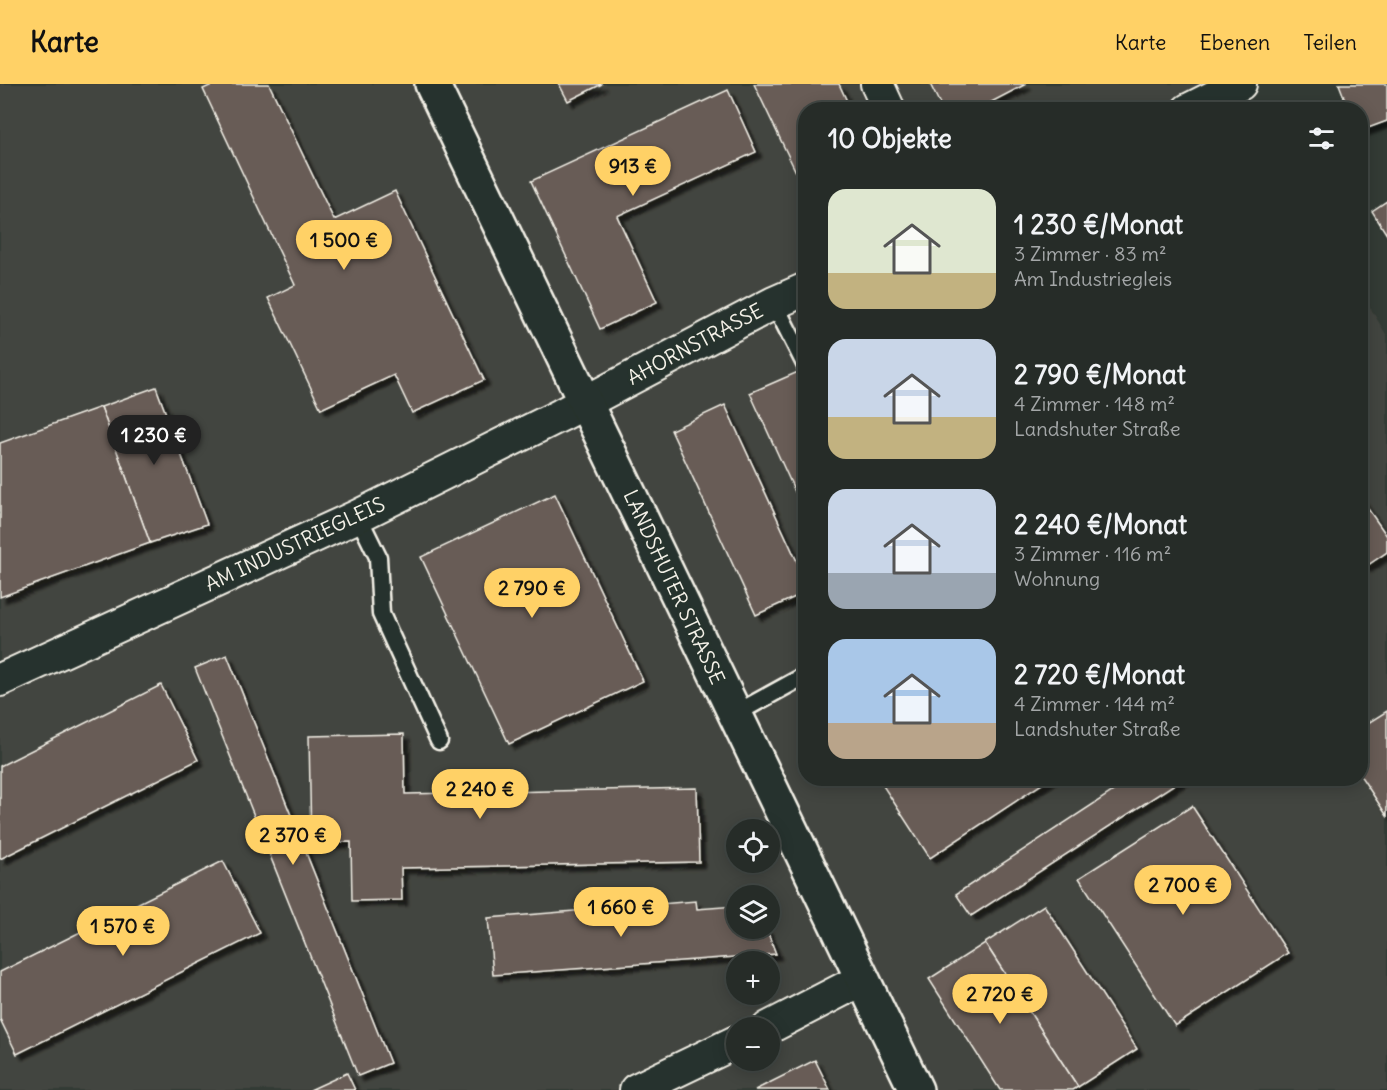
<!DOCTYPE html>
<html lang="de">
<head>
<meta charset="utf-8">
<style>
  :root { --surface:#262c28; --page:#323834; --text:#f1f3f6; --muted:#a4a7a8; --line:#424845; --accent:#ffd166 }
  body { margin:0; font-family:Delius,sans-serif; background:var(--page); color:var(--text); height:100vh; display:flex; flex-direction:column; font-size:22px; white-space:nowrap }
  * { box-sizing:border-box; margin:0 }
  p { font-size:20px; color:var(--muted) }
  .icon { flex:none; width:33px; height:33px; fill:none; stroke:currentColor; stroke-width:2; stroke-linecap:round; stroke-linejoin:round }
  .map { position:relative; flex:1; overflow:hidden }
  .side { position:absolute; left:798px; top:18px; width:570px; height:684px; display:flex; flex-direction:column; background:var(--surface); border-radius:24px; box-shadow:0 3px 15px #0003,0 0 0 2px var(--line) }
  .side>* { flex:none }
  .fabs { position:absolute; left:726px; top:735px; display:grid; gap:12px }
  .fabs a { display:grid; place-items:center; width:54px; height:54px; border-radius:50%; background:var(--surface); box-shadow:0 3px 15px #0003,0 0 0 2px var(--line); font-size:30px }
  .price { position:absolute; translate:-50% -51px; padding:0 14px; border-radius:21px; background:var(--accent); color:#111; font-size:20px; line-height:39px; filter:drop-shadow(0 2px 3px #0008) }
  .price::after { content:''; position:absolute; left:50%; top:36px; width:18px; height:14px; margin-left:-9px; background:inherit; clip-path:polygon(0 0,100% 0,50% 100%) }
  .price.selected { background:#222; color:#fff }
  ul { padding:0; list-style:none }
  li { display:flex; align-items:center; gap:18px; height:150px; padding:0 30px }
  li span { display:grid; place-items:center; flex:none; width:168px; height:120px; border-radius:18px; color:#555 }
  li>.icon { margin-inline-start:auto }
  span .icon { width:72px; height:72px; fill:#fffc; stroke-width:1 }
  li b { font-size:26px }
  h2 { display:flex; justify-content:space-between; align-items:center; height:72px; padding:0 30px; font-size:26px }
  header { display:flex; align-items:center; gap:36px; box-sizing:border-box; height:84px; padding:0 30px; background:var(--accent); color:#111 }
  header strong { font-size:28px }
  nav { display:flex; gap:33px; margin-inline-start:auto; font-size:21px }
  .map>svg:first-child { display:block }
  .built { fill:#43453f; fill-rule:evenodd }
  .building { fill:#685c57; stroke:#f4f1e8; stroke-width:1.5; filter:url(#shadow) }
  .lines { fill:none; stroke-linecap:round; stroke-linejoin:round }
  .service-casing { stroke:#f4f1e8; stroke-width:21 }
  .minor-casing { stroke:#f4f1e8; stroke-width:36 }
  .tertiary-casing { stroke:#f4f1e8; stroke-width:38 }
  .service { stroke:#26332d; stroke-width:16 }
  .minor { stroke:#26332d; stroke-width:32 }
  .tertiary { stroke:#26332d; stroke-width:33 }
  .labels { text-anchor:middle; stroke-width:5; stroke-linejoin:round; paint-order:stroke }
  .street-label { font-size:20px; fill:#f4f1e8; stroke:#26332d }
</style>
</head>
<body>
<header>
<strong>Karte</strong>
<nav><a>Karte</a><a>Ebenen</a><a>Teilen</a></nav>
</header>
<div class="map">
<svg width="1387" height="1006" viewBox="0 0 1387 1006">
  <defs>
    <filter id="shadow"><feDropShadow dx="5.5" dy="5.5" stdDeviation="1.5" flood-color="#0009"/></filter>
  </defs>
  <rect width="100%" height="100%" fill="#333b35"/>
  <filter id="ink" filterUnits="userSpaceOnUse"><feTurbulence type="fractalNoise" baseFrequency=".0167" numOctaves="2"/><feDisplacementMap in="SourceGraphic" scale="12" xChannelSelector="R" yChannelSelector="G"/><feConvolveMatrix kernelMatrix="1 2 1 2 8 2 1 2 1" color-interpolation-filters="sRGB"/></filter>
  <g filter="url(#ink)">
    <path class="built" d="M0,0h1236l15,25 -445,1v668h554l1,-486 26,44v754h-1387zM736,746h34v32h-34zM736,812h34v32h-34zM736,878h34v32h-34zM736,944h34v32h-34z"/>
    <g class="building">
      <polygon points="214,0 269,0 334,136 395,107 484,296 412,329 394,291 321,325 268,214 295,201 203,5"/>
      <polygon points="559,0 602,0 568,17"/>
      <polygon points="754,0 839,0 851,26 806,26 806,109"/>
      <polygon points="930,0 1026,0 976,26 943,26"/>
      <polygon points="1339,0 1387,0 1387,37 1360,47 1360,26 1349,26"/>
      <polygon points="728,6 756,68 617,132 657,218 600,245 531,97"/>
      <polygon points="1387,117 1387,151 1372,127"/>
      <polygon points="798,288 806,304 806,421 802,423 750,309"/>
      <polygon points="156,303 207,440 150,459 101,323"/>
      <polygon points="725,321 806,497 806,508 756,531 671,346"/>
      <polygon points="101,323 150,459 0,513 0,359"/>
      <polygon points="555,410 643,597 509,660 421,473"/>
      <polygon points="1361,415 1387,452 1387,468 1365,483 1360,477"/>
      <polygon points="227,571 390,979 358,992 195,584"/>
      <polygon points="161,601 198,676 0,775 0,682"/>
      <polygon points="1387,627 1387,732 1360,691 1360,644"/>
      <polygon points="404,650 405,710 697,704 699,778 401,784 402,816 352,817 351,758 311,759 309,652"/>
      <polygon points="878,694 1051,694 930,774"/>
      <polygon points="1133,694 1184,694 971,832 956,810"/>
      <polygon points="1192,722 1288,869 1175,942 1079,794"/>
      <polygon points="223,777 260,849 17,970 0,935 0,888"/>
      <polygon points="696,817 697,825 736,822 736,844 766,844 776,870 493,891 488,834"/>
      <polygon points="1044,821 1137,965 1078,1003 985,859"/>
      <polygon points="985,859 1078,1003 1073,1006 1000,1006 929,895"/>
      <polygon points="815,976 830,1006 755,1006"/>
      <polygon points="347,989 355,1006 310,1006"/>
    </g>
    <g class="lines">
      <g class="service-casing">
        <g id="service">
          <polyline points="774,219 806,282"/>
          <polyline points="358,432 378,473 381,530 439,657"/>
          <polyline points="735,630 806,591"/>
        </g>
      </g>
      <g class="minor-casing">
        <g id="minor">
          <polyline points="877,0 889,26"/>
          <polyline points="1188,26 1240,0"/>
          <polyline points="0,596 358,432 561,331 774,219 806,205"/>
          <polyline points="768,944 863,895"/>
          <polyline points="636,1006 736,958"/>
        </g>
      </g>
      <g class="tertiary-casing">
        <polyline id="tertiary" points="432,0 916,1006"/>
      </g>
      <use href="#service" class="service"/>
      <use href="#minor" class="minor"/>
      <use href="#tertiary" class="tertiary"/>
    </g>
  </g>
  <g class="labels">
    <g class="street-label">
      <text transform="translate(695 260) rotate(-28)" y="7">AHORNSTRASSE</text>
      <text transform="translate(295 460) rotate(-25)" y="7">AM INDUSTRIEGLEIS</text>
      <text transform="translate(674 503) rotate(65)" y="7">LANDSHUTER STRASSE</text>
    </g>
  </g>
</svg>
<div class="fabs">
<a><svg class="icon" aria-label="locate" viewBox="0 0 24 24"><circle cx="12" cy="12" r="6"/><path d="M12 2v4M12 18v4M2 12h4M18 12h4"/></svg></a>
<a><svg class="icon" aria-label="layers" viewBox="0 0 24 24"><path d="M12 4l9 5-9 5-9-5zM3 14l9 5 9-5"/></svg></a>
<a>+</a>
<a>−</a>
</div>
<b class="price" style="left:633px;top:113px">913 €</b>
<b class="price" style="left:344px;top:187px">1 500 €</b>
<b class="price selected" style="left:154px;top:382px">1 230 €</b>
<b class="price" style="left:532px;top:535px">2 790 €</b>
<b class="price" style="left:480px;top:736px">2 240 €</b>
<b class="price" style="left:293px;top:782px">2 370 €</b>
<b class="price" style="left:1183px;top:832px">2 700 €</b>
<b class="price" style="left:621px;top:854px">1 660 €</b>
<b class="price" style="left:123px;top:873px">1 570 €</b>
<b class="price" style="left:1000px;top:941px">2 720 €</b>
<section class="side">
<h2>10 Objekte<svg class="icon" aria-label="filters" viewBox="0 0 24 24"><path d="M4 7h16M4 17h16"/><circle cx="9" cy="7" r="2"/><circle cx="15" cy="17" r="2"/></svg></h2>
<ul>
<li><span style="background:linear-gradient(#dfe7d0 70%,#c2b280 0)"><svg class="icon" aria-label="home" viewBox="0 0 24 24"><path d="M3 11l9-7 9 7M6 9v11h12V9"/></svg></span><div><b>1 230 €/Monat</b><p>3 Zimmer · 83 m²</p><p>Am Industriegleis</p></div></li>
<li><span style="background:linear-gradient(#c9d6e8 65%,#c2b280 0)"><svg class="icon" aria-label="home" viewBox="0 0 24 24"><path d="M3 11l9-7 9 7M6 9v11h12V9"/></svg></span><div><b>2 790 €/Monat</b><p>4 Zimmer · 148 m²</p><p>Landshuter Straße</p></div></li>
<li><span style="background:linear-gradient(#c9d6e8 70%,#9aa5b1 0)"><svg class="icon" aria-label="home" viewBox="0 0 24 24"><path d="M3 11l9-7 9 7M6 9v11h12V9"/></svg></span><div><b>2 240 €/Monat</b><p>3 Zimmer · 116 m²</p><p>Wohnung</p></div></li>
<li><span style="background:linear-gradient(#a9c7e8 70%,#b9a48a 0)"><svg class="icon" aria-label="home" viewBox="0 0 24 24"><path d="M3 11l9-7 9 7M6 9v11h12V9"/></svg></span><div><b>2 720 €/Monat</b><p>4 Zimmer · 144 m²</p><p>Landshuter Straße</p></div></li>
</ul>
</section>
</div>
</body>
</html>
